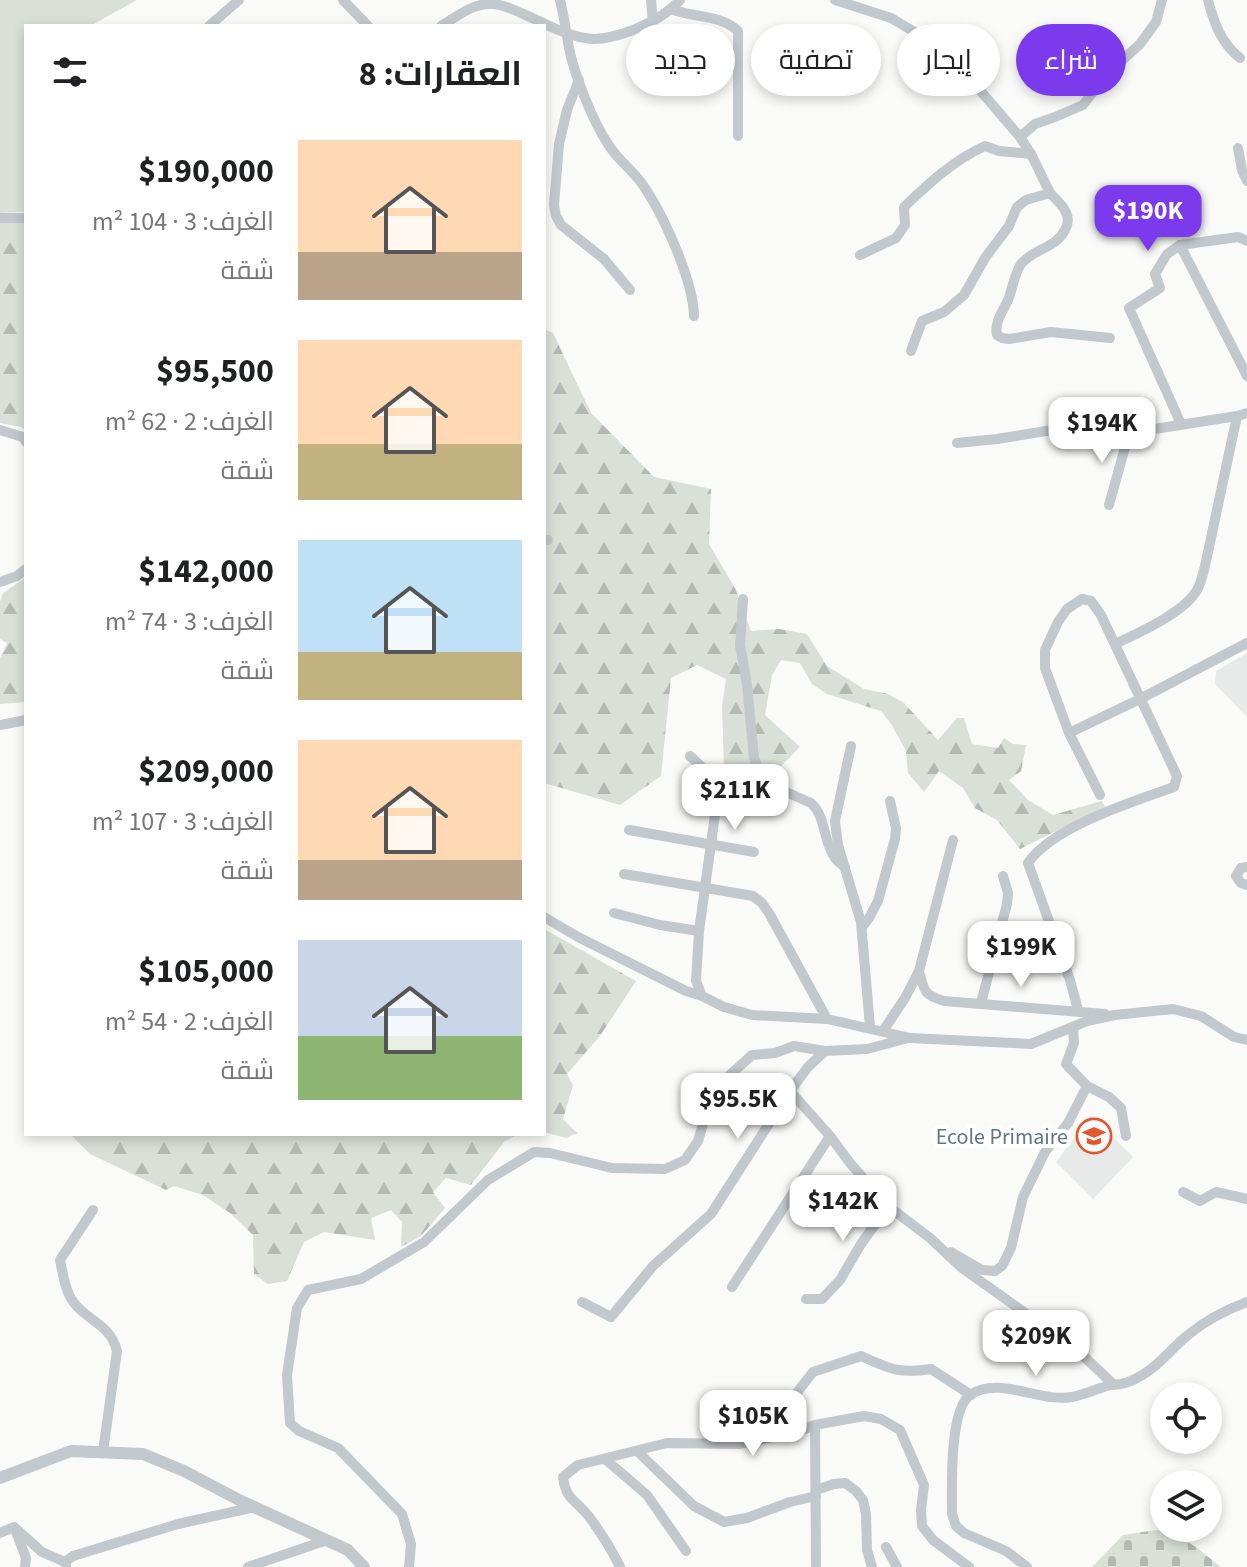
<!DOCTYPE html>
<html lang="ar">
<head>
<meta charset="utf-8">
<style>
  :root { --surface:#fff; --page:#f2f2f2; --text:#202124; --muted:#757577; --accent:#7c3aed }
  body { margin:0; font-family:"Source Sans 3",Cairo,sans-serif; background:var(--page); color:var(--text); direction:rtl; height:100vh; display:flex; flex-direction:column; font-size:30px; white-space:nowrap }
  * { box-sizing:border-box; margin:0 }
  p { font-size:26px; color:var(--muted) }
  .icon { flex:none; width:44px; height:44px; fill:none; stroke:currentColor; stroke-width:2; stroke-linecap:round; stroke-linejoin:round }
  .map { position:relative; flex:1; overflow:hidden; direction:ltr }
  .panel { position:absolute; left:24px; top:24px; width:522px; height:1112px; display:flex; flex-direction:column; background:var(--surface); border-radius:0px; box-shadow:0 4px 12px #0003; direction:rtl }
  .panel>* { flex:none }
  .banner { position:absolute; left:570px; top:24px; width:556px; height:72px; direction:rtl; display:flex; gap:16px }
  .buttons { position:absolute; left:1150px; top:1382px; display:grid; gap:16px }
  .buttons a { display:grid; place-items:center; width:72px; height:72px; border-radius:50%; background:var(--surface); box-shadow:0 4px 12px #0003; font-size:40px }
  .price { position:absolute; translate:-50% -68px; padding:0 18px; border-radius:16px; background:#fff; color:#222; font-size:26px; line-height:52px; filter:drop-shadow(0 2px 4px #0008) }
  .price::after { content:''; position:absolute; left:50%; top:48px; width:24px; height:18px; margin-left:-12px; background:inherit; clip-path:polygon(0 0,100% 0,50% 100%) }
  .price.current { background:var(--accent); color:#fff }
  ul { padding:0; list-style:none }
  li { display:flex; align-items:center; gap:24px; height:200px; padding:0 24px }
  li span { display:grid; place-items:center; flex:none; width:224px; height:160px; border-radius:0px; color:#555 }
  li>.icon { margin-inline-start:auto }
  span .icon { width:96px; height:96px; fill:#fffc; stroke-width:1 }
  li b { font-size:34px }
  h2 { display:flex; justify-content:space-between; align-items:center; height:96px; padding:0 24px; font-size:34px }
  .tag { padding:0 28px; border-radius:36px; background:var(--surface); box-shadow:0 4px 12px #0003; font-size:28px; line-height:72px }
  .tag.current { background:var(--accent); color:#fff }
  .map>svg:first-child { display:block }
  .built { fill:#e8e9e9 }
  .green { fill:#dadfd7 }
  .forest { fill:url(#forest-firs) }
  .cemetery { fill:url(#cemetery-stones) }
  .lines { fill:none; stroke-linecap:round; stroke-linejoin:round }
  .minor { stroke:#c3c8cc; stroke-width:10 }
  .tertiary { stroke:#c3c8cc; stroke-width:12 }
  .labels { text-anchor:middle; stroke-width:8; stroke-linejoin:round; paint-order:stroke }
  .poi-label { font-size:22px; fill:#657683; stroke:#fff; text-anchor:end }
</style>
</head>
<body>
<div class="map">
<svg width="1247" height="1567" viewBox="0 0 1247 1567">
  <defs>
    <pattern id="forest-firs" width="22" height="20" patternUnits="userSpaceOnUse" patternTransform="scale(2)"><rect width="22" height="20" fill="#dadfd7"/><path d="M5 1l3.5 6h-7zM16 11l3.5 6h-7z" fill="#b4b9b4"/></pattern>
    <pattern id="cemetery-stones" width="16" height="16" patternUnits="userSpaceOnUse" patternTransform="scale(2)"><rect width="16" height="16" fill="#dadfd7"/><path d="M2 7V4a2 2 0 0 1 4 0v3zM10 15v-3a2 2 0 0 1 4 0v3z" fill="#b4b9b4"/></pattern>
  </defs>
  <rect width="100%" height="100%" fill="#fafaf8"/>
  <g class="built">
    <polygon points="1247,653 1247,717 1215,684 1216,671"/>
    <polygon points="1091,1115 1133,1157 1093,1199 1056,1162"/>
  </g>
  <polygon class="green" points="0,0 137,0 90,26 26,26 26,212 0,213"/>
  <g class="forest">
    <polygon points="26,221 26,431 21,427 0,423 0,222"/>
    <polygon points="544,329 553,333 591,413 654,477 711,489 709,544 735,588 751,631 779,629 807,634 827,666 864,689 888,694 904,703 938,740 957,718 964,718 972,744 998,748 1004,738 1013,744 1026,745 1021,771 1009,780 1028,800 1053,815 1102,801 1105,807 1020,849 997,820 975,808 963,788 939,771 924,792 908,773 906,751 892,725 881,711 827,694 812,684 800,663 781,660 772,675 765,715 800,747 778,769 761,772 724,769 722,706 726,679 697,665 671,678 661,776 620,805 544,783"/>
    <polygon points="26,577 26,702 0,704 0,658 7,643 0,639 0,602 3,593"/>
    <polygon points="544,929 636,981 600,1036 567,1074 573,1085 563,1119 577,1133 566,1138 544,1132"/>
    <polygon points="70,1134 519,1134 504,1142 471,1185 446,1178 433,1192 445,1208 421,1236 401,1247 402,1222 391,1210 371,1218 375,1240 324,1232 304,1242 287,1281 268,1284 254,1274 253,1235 230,1213 203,1195 174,1186 166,1190 90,1154"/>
  </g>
  <path class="cemetery" d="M1156,1530c24,1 47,23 65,37h-129l31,-32z"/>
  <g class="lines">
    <g class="minor">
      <polyline points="343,0 368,26"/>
      <path d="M560,0c4,16 6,32 9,48 5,26 24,74 39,96 8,14 22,24 32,37 22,30 53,98 54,135"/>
      <polyline points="651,0 653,22"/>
      <polyline points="835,0 891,18 923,37 972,81 1020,137 1031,154 1050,193 1026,200 1017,207 1009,226 985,258 964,295 944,312 922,321 911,351"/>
      <path d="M1208,0c6,23 13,43 32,58"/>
      <path d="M671,9c22,9 49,5 67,22v105"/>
      <polyline points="209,26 239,0"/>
      <path d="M441,26c16,-9 31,-23 51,-22 10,0 20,5 29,9 20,8 42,22 64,25 14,3 35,-3 48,-8 19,-8 33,-15 47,-30"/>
      <polyline points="579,80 567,110 559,144 554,205 556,216 561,225 604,259 630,290"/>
      <polyline points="1020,137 1035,124 1055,117 1083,105 1105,76 1140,44 1156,22 1162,0"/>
      <polyline points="1238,148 1242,170 1247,181"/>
      <path d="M1050,193c10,11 24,21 15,37 -9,18 -32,19 -44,34 -7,10 -8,24 -13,36 -5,11 -14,22 -11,35l5,3 7,1 42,-7 59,6"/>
      <polyline points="0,218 26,218"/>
      <polyline points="1180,245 1238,237 1247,241"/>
      <path d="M860,255l36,-17 9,-13 -1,-18c25,-24 50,-47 81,-61l14,5 32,3"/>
      <polyline points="1181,424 1129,308 1160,288 1155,274 1167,254 1180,245 1247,376"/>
      <polyline points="0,430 23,437 26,442"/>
      <polyline points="957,443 997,439 1071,427 1129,433 1237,416 1247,413"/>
      <polyline points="1109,505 1129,433"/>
      <polyline points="544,540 548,540"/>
      <polyline points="0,582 17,576 26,569"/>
      <path d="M743,599l-3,46 7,39 7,74 7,19 7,7 43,19c15,13 12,39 24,55 3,4 6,6 10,9"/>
      <path d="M1115,644c23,-11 69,-31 82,-54 4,-7 6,-16 8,-24l32,-150"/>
      <polyline points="0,725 26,720"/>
      <polyline points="1069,733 1140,699 1247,643"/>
      <polyline points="851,746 835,821 838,845 861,922 870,1027"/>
      <polyline points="690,756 707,772 718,793 699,931 696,981 702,996"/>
      <polyline points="629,830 754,852"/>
      <polyline points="1247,867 1241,868 1236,876 1241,883 1247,885"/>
      <polyline points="624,874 753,896 762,903 769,913 827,1019"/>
      <polyline points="614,913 660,925 699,931"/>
      <polyline points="544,917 578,937 686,991 702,996 724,1007 752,1015 827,1019 910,1038 1031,1044 1087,1021 1115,1015 1173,1009 1201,1016 1234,1037 1247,1040"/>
      <polyline points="862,927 869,918 878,901 895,839 896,828 890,801"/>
      <path d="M919,971c5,20 5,24 25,30l161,13"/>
      <polyline points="981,1003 1007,904 1008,893 1003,876"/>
      <path d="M1078,1010l-8,-30 -42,-117c24,-36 106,-62 146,-76l3,-11 -76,-161 -10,-14 -9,-2 -15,10 -9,13 -13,28v18l24,65 31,62"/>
      <polyline points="1073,1027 1074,1043 1066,1064 1087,1086 1109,1097 1121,1108 1126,1136"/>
      <polyline points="883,1031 905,998 919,971 953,840"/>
      <polyline points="790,1091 830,1136 850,1163 888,1206 930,1238 962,1268 1076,1349 1113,1384"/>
      <polyline points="1183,1192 1200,1201 1216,1192 1247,1199"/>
      <path d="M93,1210l-33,50c3,14 5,31 14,43 15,19 36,21 43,48l-14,101"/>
      <polyline points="951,1252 982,1270 995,1271 1002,1266 1011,1248 1023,1197 1045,1152 1068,1123 1087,1086"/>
      <polyline points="732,1287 830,1136"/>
      <polyline points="806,1299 822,1299 840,1280 861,1244 888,1206"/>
      <polyline points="582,1302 611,1317 653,1266 711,1214 790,1091 808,1067 825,1051 867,1049 908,1038"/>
      <polyline points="815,1425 816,1567"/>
      <polyline points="797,1432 815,1425 864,1416 881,1419 900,1430 924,1485 921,1510 922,1526 933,1540 969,1567"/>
      <polyline points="637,1451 694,1506 724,1522 747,1518 790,1502 816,1496"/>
      <polyline points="605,1459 647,1495 686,1551"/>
      <polyline points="816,1490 834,1484 845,1483 856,1491 863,1500 866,1514 867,1550 872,1567"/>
      <polyline points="15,1529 26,1558 25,1567"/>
      <polyline points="0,1533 14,1527 42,1552 65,1562 66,1565"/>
      <polyline points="886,1547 897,1567"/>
      <polyline points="65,1562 73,1556 178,1524 255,1507"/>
      <polyline points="248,1567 327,1540"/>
      <polyline points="409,1567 411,1544 402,1514 338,1448 299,1431 290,1423 287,1375 297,1308 308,1290 361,1279 424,1242 488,1180 534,1152 550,1153 612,1168 665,1169 685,1160 698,1141 711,1097 721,1083 752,1055 775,1053 794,1046 825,1051"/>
      <path d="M620,1567c-8,-17 -19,-34 -30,-49 -13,-18 -24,-17 -27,-41l15,-12 89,-22 72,1 58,-12 -3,-26 4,-15 15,-19 48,-16c29,13 38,18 70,13l40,26"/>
      <path d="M1027,1567l-21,-16 -42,-18 -8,-7 -4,-12c0,-25 -3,-104 18,-119 29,-20 70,8 102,2 12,-2 24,-8 35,-11 6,-2 13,-1 18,-3 7,-2 16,-7 22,-11 15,-10 27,-26 41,-37 18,-15 38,-25 59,-33"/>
    </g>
    <polyline class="tertiary" points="0,1478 71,1451 143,1454 184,1471 241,1501 348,1550 364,1567"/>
  </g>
  <defs>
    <g id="school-ring" transform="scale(1.8)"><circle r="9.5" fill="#fff" stroke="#e4572e" stroke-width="1.5"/><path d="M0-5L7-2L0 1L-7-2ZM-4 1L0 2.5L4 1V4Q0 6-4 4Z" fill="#e4572e"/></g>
  </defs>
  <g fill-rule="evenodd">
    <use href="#school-ring" x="1094" y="1136"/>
  </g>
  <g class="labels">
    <g class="poi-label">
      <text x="1068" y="1144">Ecole Primaire</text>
    </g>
  </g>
</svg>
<div class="buttons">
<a><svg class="icon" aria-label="locate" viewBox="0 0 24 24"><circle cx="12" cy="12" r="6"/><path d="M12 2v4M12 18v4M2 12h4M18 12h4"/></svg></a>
<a><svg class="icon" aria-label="layers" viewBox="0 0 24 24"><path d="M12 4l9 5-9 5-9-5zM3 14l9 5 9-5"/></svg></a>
</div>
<b class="price current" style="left:1148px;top:253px">$190K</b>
<b class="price" style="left:1102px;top:465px">$194K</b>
<b class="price" style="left:735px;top:832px">$211K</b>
<b class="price" style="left:1021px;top:989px">$199K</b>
<b class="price" style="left:738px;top:1141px">$95.5K</b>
<b class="price" style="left:843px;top:1243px">$142K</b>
<b class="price" style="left:1036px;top:1378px">$209K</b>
<b class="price" style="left:753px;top:1458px">$105K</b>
<div class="banner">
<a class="tag current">شراء</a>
<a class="tag">إيجار</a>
<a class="tag">تصفية</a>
<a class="tag">جديد</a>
</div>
<section class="panel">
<h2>العقارات: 8<svg class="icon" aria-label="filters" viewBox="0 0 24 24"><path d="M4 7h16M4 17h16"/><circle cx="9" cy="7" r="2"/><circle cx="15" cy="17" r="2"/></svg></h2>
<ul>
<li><span style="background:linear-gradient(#ffd9b3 70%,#b9a48a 0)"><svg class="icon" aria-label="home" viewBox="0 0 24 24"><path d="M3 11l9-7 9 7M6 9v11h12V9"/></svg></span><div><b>$190,000</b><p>الغرف: 3 · 104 m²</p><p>شقة</p></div></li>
<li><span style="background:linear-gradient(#ffd9b3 65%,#c2b280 0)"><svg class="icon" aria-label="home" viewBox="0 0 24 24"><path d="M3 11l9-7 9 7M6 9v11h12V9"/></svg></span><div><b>$95,500</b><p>الغرف: 2 · 62 m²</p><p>شقة</p></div></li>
<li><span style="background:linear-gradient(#bfe0f5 70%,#c2b280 0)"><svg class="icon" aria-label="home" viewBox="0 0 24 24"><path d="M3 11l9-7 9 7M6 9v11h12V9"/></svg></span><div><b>$142,000</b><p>الغرف: 3 · 74 m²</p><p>شقة</p></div></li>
<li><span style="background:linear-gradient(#ffd9b3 75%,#b9a48a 0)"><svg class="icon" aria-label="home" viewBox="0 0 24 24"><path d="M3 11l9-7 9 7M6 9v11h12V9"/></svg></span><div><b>$209,000</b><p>الغرف: 3 · 107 m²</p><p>شقة</p></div></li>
<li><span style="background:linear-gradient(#c9d6e8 60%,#8fb573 0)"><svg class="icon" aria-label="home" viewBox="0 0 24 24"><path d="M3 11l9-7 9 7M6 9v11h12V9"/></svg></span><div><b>$105,000</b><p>الغرف: 2 · 54 m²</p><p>شقة</p></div></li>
</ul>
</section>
</div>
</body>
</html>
